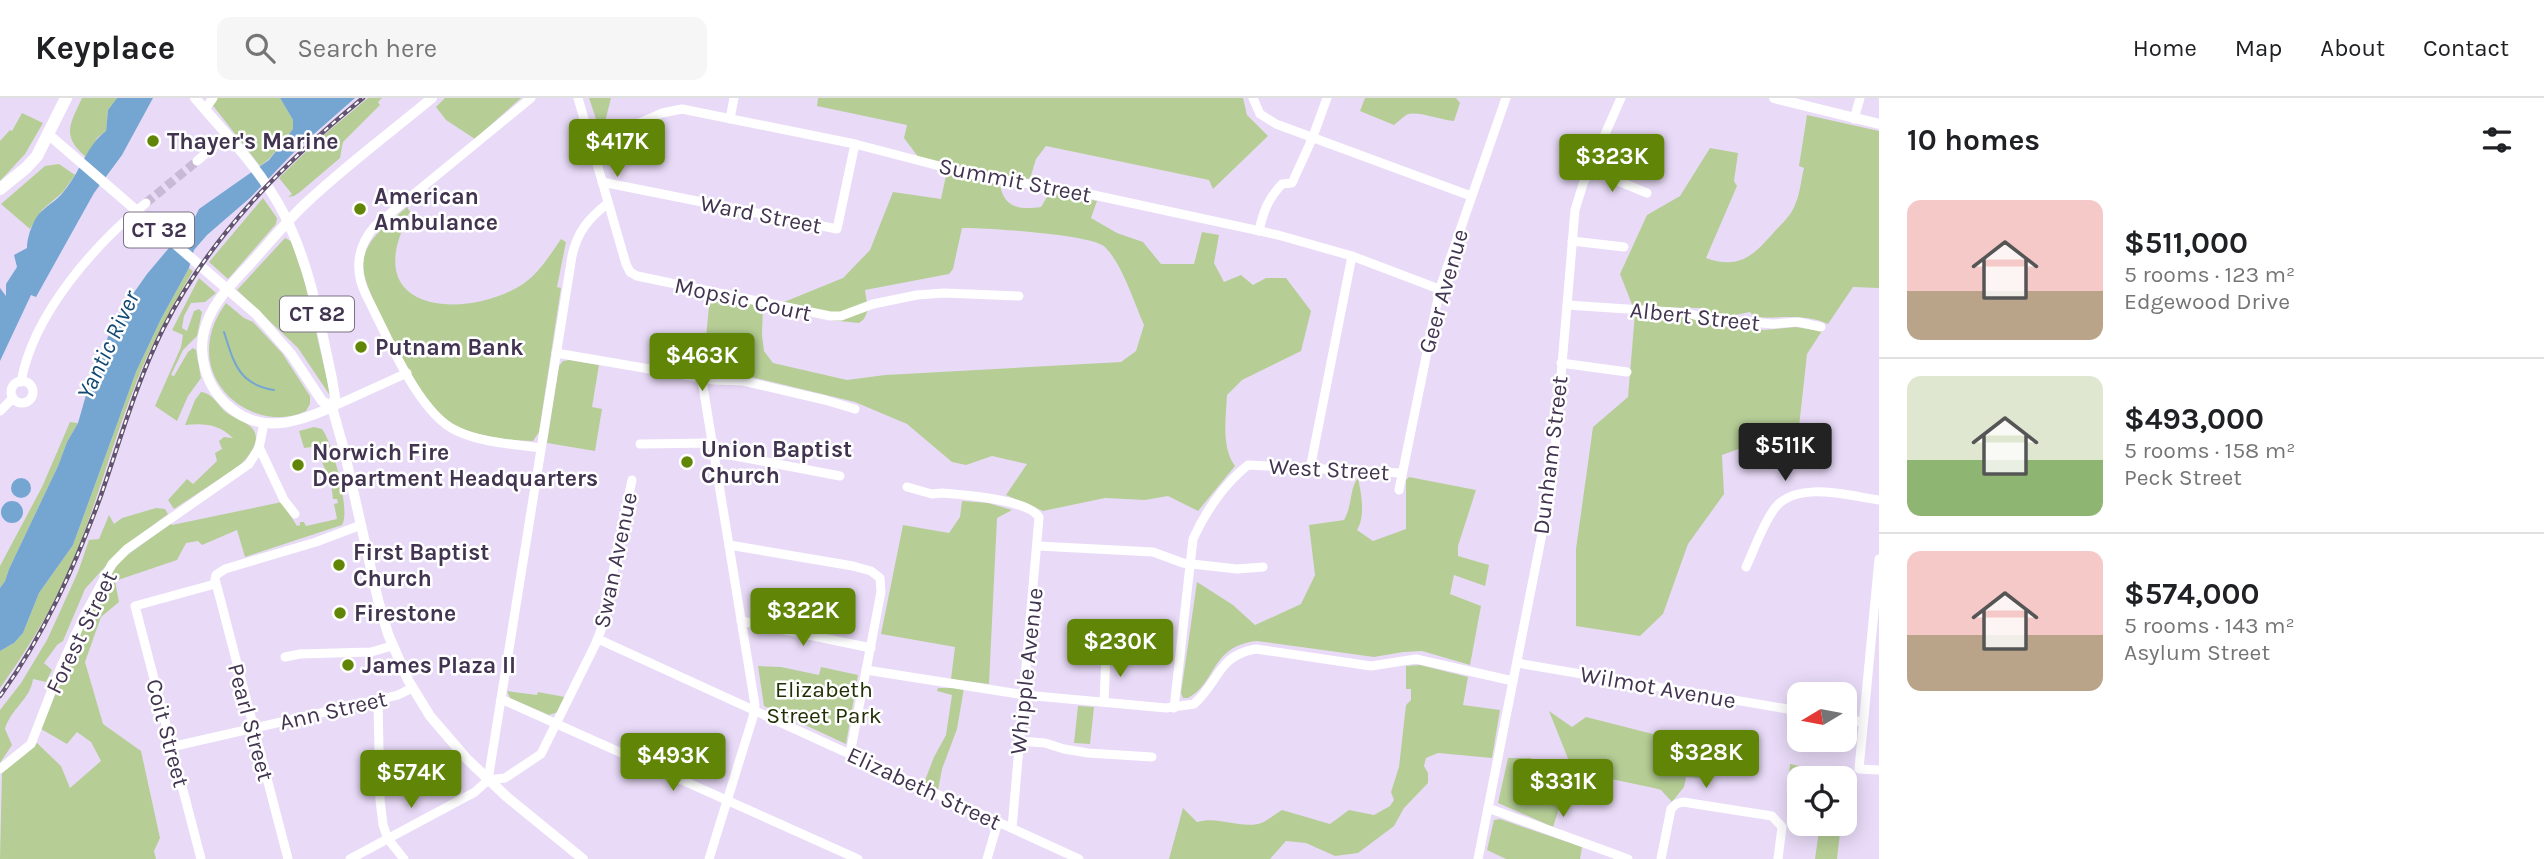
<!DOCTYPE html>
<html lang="en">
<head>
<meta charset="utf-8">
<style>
  :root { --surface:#fff; --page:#f6f6f6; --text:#202124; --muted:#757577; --line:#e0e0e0; --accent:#618607 }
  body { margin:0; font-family:Karla,sans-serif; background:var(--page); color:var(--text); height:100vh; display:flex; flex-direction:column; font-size:26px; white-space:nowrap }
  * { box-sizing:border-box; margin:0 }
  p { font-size:23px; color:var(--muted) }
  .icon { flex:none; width:38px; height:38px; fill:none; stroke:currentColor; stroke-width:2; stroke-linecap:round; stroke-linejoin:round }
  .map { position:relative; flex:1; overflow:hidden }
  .drawer { display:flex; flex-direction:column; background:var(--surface); width:665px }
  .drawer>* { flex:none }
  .needle { width:46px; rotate:260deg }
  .tools { position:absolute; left:1787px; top:584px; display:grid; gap:14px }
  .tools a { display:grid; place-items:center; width:70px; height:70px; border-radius:14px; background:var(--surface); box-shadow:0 4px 18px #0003; font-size:35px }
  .price { position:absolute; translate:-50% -60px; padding:0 16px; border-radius:7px; background:var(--accent); color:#fff; font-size:23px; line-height:46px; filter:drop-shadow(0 2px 4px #0008) }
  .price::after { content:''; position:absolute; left:50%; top:42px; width:21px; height:16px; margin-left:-10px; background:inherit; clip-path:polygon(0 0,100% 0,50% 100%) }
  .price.active { background:#222; color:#fff }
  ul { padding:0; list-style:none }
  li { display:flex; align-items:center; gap:21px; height:175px; padding:0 28px }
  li+li { border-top:2px solid var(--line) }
  li span { display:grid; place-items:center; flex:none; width:196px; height:140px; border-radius:14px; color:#555 }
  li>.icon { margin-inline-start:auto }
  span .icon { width:84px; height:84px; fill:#fffc; stroke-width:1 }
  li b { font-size:30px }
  h2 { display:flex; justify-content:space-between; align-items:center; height:84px; padding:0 28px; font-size:30px }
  header { display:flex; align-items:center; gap:42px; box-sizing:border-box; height:98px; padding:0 35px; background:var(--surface); border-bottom:2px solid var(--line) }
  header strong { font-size:33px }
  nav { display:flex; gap:38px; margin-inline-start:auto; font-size:24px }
  .search { width:490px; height:63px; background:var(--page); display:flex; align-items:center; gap:18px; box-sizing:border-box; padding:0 24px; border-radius:14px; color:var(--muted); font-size:26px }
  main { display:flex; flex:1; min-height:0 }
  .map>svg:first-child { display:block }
  .green { fill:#b6ce96; fill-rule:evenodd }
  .water { fill:#75a6d2 }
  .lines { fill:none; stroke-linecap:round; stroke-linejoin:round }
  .stream { stroke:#75a6d2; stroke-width:2 }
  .minor-tunnel { stroke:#c8bad6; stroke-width:9; stroke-dasharray:9 4.5; stroke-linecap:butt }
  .minor { stroke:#fff; stroke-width:9 }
  .major { stroke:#fff; stroke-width:10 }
  .highway { stroke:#fff; stroke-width:12 }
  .rail-casing { stroke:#625470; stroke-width:4.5 }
  .rail { stroke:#fff; stroke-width:2; stroke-dasharray:5; stroke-linecap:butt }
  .poi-dot { fill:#618607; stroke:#fff; stroke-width:2.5 }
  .labels { text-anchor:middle; stroke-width:5; stroke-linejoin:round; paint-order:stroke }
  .shield { fill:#fff; stroke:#7b7184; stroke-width:2 }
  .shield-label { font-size:21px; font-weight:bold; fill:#423450 }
  .poi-label { font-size:23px; font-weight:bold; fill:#423450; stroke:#fff; text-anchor:start }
  .street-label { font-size:23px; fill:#423450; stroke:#fff }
  .park-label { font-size:23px; fill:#212f04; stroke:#fff }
  .water-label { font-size:24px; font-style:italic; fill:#114973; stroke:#fff }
</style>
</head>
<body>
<header>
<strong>Keyplace</strong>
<div class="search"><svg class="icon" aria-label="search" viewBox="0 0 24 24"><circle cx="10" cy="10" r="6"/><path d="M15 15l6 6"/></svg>Search here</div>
<nav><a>Home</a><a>Map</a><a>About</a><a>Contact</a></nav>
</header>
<main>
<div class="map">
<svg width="1879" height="761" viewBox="0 0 1879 761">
  <rect width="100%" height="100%" fill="#e9dbf8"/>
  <g class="green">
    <path d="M82,0h35l-9,12 -2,21 -8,6 -12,20c-25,-21 -16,-33 -4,-59z"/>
    <polygon points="207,0 280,0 293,22 294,30 269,61 260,68"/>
    <polygon points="368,0 382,0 378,4 380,7 343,44 340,60 300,94 294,98 288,99 292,96 279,80 319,41"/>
    <polygon points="445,0 521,0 475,41 446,22 436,9"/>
    <polygon points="589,0 611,0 603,32 599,30"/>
    <polygon points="818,0 1243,0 1247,17 1268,38 1213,91 1209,82 1046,48 1036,61 1030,81 980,76 919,60 904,40 907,27 817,8"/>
    <path d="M1365,0h91l4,5 -6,18c-13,-1 -35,-10 -46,-7 -4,2 -10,8 -14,11l-34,-14z"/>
    <polygon points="22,15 43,25 25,56 0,83 0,43 10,32 12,33"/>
    <path d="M1807,17l72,16v157l-26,-1 -25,37c-24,-11 -49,-5 -74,-7l-4,-5 -30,6 -21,-10 -66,-1 -13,-33 27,-59 33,-19 30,-48 28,5 -4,28 3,5 -31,72c34,12 48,-3 69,-27 8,-9 15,-14 20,-26 5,-11 6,-25 9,-37l-5,-2z"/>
    <polygon points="59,66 75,77 63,94 42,112 30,131 1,106 45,68"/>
    <path d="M947,73l53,14c4,23 20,25 41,22l9,-15 47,9 -6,17 26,15 26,9 18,22h33l8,-32 17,3 -5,28 10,19 17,-7 12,10 13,-7h20l25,33 -10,40 -59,29 -15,15c-1,23 -6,52 8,71l-37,45 -30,-15 -23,4 -40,-2 -62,13 -37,-16 21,-31 -35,-8 -26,9 -14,-3 -45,-38 -52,-22 -116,-28 -16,-19 -21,1 3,21 -12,-25 13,-14 4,-43 74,7 59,-24 27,-28 23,-58 48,7zM962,130c24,0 130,6 143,19 17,17 29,55 39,78l-8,26 -15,11 -236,13 -38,5 -74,-17 -9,-12 -2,-16 1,-28 66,13 30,3 5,-4 4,-9 -3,-20 84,-16 4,-5z"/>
    <polygon points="263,100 277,120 276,126 228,181 209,164"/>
    <path d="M407,109l3,5 -9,13 3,1c-40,89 66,93 119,58 16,-11 27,-29 38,-45l5,3 -9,45 4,1 -22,144 -6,9c-23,0 -65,-6 -83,-19 -11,-7 -19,-17 -26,-27 -14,-21 -63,-109 -61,-130 1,-26 26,-42 44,-58z"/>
    <polygon points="285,140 291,143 304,181 331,299 298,250 237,192"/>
    <path d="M189,170l4,3c-22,37 -43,75 -58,115 -25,63 -41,129 -69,191 -18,39 -41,76 -66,111v-37l14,-8 9,-10 16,-40 34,-48 63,-173 25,-53z"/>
    <polygon points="199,180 216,195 205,204 191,205 184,218 182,230 187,233 194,213 199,211 202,214 197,238 183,252 171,277 174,278 188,254 193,250 196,252 201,280 188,298 177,323 155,308 181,249 183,237 172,232"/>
    <path d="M226,205l18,15 9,4 29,31 28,43v8l-4,7c-43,21 -99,-14 -97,-63 1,-18 7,-31 17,-45z"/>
    <polygon points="1635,215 1693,219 1708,225 1764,232 1795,229 1822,233 1807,256 1799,329 1722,357 1724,396 1688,446 1663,516 1640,538 1576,528 1576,451 1593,329 1628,299"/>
    <polygon points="569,262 599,267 592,309 602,311 595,353 547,345 559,268 563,263"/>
    <path d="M201,294c12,1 17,14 26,21 7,5 18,8 24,14 13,12 -3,31 -12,39l-65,43 -6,-9 19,-21 6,5 24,-23 -2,-8 7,-4 -3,-8 5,-4 9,1c-14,-14 -29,-15 -48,-13l10,-25z"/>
    <polygon points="70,324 78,325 67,344 58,368 9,471 5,483 0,490 0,468 42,389"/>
    <path d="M314,329l8,2c11,14 29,83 20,96l-97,32 -8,-27 -35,15 -4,-4 -12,2 -9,17 -62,21 4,21 -18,15 -16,45 18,62 38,27 19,87 -6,13 2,8h-156l2,-88 35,-28 24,23 9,22 31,-27 -10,-19 -14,-10 -10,12 -26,-15 29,-79 35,-68 17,-23 49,-36 1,2 110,-23 15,24 3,-1v-3h4l2,4 31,-7 -3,-15 4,-1 -1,-4h-4l-2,-16 -15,-35 8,1 1,-5 -3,-1 -3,3 -15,2 -5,-17z"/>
    <path d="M1409,379l67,13 -18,56v10l31,9 -4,21 -31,-11 -4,19 31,12 -11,59 -48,-14 -19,1 -29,5 -117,-16c-47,5 -40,42 -69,57h-5l-2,-5 16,-111 36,23 22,20 46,-21 14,-29 -6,-50 35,-5c9,-16 5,-31 14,-42 3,15 8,37 -1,52l16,11 33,-12v-49z"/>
    <polygon points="962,403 988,405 1012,412 997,420 989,586 951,581 955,549 881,536 903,427 949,435 960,419"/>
    <path d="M156,410l9,1 3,5 -46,34 -37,41 -22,52 -6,4 -13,18 8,7 -6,12 -13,-3c-2,19 -23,31 -28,50l7,16 -12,18v-53l21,-27 26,-43 31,-68 11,-32 10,-1 10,-24 5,9 8,-6z"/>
    <path d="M1420,567l48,12 -5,28 37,5 -8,48 -54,-5 -12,5 -2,8 4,7v10l-24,25 -10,18 -36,27 -23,3 -29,-13 -20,-2 -16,18h-101l14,-51 14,14c21,-6 40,6 61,2 8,-2 17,-10 24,-14l48,14 19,-14 25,5 16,-9 4,-6 -3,-8 8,-25 7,-62 5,-5v-11h-5v-23z"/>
    <polygon points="758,568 781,569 819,577 821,569 858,577 846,646 764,608"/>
    <polygon points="938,590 964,590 957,631 942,671 938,692 924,685 934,659 946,637 952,597 937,593"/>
    <polygon points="507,593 537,597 538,594 565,599 558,614 549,617 510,600"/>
    <polygon points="1078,608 1094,609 1090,646 1074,645"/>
    <polygon points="1549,613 1572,629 1586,619 1700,648 1699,680 1686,679 1684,689 1672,704 1661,692 1654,690 1573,673"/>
    <polygon points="1508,660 1531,660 1544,680 1569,680 1553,729 1498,705"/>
    <polygon points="1790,666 1847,678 1845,699 1844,681 1799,681 1799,688 1788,686"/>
    <polygon points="1500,721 1582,749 1580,761 1506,761 1487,752 1494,722"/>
    <polygon points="1820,726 1841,726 1837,761 1815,761"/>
  </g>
  <g class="water">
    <path d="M117,0h36l-31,57 -28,38 -58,104 -5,-2 -31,66v-73l6,8v-12l11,-17 -3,-12 13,-7c0,-9 3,-18 7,-26 7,-15 22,-19 31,-32 15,-18 22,-45 41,-59l2,-21z"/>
    <polygon points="280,0 355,0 298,50 251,99 207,137 194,152 189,170 161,221 136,274 73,447 39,495 23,535 14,545 0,553 0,490 5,483 9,471 58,368 67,344 78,325 92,276 116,220 147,176 195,119 199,111 269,62 293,31 293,22"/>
    <circle cx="21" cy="390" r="10"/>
    <circle cx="12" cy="414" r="11"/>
  </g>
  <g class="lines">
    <path class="stream" d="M224,234c10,31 14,52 50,58"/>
    <polyline class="minor-tunnel" points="146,105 197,63"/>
    <g class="minor">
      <path d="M531,0l-156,128c-18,20 -21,45 -9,69 20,38 52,119 91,136 25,12 57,13 84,17"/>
      <polyline points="578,0 626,166 630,174 637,178 830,218 841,218 873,206 917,197 944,195 1019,198"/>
      <polyline points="1253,0 1260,16 1276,26 1471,98"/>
      <polyline points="205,11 213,0"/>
      <polyline points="730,21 734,0"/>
      <polyline points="1854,21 1860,0"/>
      <polyline points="591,46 662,15 682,11 855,46 970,76 1089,96 1278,137 1352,158 1439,191"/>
      <polyline points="197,63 227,37"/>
      <polyline points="1589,71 1647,95"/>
      <polyline points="602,84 837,131 855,46"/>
      <path d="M1259,133c4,-19 9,-32 23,-47l10,-1 20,-44 15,-41"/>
      <polyline points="1572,143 1624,149"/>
      <polyline points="1567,207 1687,215 1720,224 1749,224 1773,226 1798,224 1821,229"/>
      <polyline points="684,252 695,262 701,276 755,607 753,619 709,761"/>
      <polyline points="556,255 714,282 743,283 825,302 855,311"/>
      <polyline points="1561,265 1627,274"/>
      <circle cx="22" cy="294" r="11"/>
      <path d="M21,284c12,-68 74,-138 125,-179"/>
      <polyline points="332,309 407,275"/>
      <polyline points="0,313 13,300"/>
      <polyline points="640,346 712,345"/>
      <polyline points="259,349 284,402 295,416"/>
      <polyline points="714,354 840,378"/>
      <polyline points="1310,371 1352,158"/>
      <path d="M907,389l25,7 10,-1c21,2 85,6 97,24l-27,311"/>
      <polyline points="1399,392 1440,190 1506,0"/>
      <polyline points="729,447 853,468 871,473 880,480 881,494 850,656"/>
      <polyline points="1038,448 1153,454 1183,465 1237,471 1263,469"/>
      <polyline points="1879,461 1859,671 1879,672"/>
      <path d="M1746,469c9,-19 16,-42 29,-59 22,-28 74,-12 104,-8"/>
      <polyline points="741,523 871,550"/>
      <polyline points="598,541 1079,761"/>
      <polyline points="285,559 300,556 371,554 392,548"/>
      <polyline points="1517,565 1799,613"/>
      <path d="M866,572l159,25 141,13 28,-4c25,-22 24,-49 62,-55l115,17 45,-7 97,22"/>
      <polyline points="501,601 858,761"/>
      <polyline points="378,602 380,702 383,727 388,741 404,761"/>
      <polyline points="1104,604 1106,556"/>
      <path d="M1174,610l19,-169c12,-27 32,-56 55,-74l153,8"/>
      <polyline points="1844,621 1863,624"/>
      <polyline points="1019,643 1045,645 1064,651 1088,655 1152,659"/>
      <polyline points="171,649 378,602 398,597 412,590"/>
      <polyline points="0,671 31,646 62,566 83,520 112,466 127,451 249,366 259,350 264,325"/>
      <path d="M488,682l84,-524c5,-24 17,-38 36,-53"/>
      <polyline points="488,682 505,680 541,656 595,547 601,532 632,382"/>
      <polyline points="1488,710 1628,761"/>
      <polyline points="201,761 135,508 215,486"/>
      <polyline points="288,761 215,481 216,477 225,471 316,444 361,427"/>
      <polyline points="350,761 475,694 488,682"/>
      <polyline points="987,761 998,724"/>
      <polyline points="1478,761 1552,385 1575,112 1583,86 1621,0"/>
      <polyline points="1661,761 1671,711 1676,706 1683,704 1772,718 1782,729 1778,761"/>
    </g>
    <g class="major">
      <path d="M195,0c31,36 67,73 89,116 26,51 36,109 48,165l3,18 -3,10 12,43 34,150 10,34 20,46 22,36 37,43 40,38 76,62"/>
      <polyline points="1774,0 1879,26"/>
      <polyline points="48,36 256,216 291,256 322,303 332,309"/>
      <path d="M332,309c-33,15 -69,27 -100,2 -26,-20 -37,-56 -25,-87 8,-22 28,-42 44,-59 18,-20 35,-41 54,-59 40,-38 85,-71 127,-106"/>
    </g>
    <polyline class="highway" points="0,91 26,70 37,58 66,0"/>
    <g class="rail-casing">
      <path id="rail" d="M0,598c44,-61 74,-128 100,-198 20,-57 36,-115 63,-169 46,-92 122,-167 200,-231"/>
    </g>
    <use href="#rail" class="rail"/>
  </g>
  <g class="poi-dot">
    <circle cx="153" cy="43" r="7"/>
    <circle cx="360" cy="111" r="7"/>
    <circle cx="361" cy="249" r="7"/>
    <circle cx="687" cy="364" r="7"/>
    <circle cx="298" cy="367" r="7"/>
    <circle cx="339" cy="467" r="7"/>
    <circle cx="340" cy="515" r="7"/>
    <circle cx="348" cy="567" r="7"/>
  </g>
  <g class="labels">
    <g class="shield">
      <rect x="124" y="114.5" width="70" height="35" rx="5"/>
      <rect x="280" y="198.5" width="74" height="35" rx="5"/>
    </g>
    <g class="shield-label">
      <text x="159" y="139">CT 32</text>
      <text x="317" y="223">CT 82</text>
    </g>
    <g class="poi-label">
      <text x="167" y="51">Thayer's Marine</text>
      <text x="374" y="106">American<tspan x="374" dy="26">Ambulance</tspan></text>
      <text x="375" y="257">Putnam Bank</text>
      <text x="701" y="359">Union Baptist<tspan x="701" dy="26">Church</tspan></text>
      <text x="312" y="362">Norwich Fire<tspan x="312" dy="26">Department Headquarters</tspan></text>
      <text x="353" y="462">First Baptist<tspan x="353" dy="26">Church</tspan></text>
      <text x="354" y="523">Firestone</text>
      <text x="362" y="575">James Plaza II</text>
    </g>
    <g class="street-label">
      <text transform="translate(1015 82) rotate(11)" y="8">Summit Street</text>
      <text transform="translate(761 116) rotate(11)" y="8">Ward Street</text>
      <text transform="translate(1443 193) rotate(-74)" y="8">Geer Avenue</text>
      <text transform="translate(743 201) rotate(12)" y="8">Mopsic Court</text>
      <text transform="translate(1695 218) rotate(6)" y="8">Albert Street</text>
      <text transform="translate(1550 357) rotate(-83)" y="8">Dunham Street</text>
      <text transform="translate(1329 371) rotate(3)" y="8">West Street</text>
      <text transform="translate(615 462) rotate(-78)" y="8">Swan Avenue</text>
      <text transform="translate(81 534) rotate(-64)" y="8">Forest Street</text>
      <text transform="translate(1026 573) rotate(-84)" y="8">Whipple Avenue</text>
      <text transform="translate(1658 589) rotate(10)" y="8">Wilmot Avenue</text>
      <text transform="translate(333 612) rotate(-13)" y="8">Ann Street</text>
      <text transform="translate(251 624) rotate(75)" y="8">Pearl Street</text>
      <text transform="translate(168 635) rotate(75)" y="8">Coit Street</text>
      <text transform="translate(924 690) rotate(25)" y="8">Elizabeth Street</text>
    </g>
    <g class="park-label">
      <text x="824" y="599">Elizabeth<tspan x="824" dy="26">Street Park</tspan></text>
    </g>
    <g class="water-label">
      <text transform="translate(108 247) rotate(-65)" y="8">Yantic River</text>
    </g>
  </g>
</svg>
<div class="tools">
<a><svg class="needle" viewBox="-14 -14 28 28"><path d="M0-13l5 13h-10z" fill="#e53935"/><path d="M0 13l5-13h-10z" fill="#757577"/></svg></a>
<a><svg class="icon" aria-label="locate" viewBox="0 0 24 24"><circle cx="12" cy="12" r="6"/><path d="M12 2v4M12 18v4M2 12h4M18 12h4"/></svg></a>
</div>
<b class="price" style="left:617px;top:81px">$417K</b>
<b class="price" style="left:1612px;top:96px">$323K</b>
<b class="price" style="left:702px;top:295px">$463K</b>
<b class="price active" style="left:1785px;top:385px">$511K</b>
<b class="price" style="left:803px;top:550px">$322K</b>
<b class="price" style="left:1120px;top:581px">$230K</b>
<b class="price" style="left:1706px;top:692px">$328K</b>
<b class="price" style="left:673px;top:695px">$493K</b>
<b class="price" style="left:411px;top:712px">$574K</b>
<b class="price" style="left:1563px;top:721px">$331K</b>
</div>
<section class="drawer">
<h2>10 homes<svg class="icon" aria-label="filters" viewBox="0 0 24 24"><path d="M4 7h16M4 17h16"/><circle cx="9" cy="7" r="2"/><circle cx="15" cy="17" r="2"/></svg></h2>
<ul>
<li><span style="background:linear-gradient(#f6c9c9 65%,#b9a48a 0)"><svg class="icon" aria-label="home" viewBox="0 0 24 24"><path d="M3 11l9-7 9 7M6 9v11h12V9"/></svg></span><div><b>$511,000</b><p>5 rooms · 123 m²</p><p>Edgewood Drive</p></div></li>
<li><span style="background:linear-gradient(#dfe7d0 60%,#8fb573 0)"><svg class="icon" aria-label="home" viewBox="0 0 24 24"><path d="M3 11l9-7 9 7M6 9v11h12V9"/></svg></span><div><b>$493,000</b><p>5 rooms · 158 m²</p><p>Peck Street</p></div></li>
<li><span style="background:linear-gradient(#f6c9c9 60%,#b9a48a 0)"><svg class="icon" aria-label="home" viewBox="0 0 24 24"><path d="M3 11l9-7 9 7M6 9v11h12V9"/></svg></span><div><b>$574,000</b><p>5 rooms · 143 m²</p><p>Asylum Street</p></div></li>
</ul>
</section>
</main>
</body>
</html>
